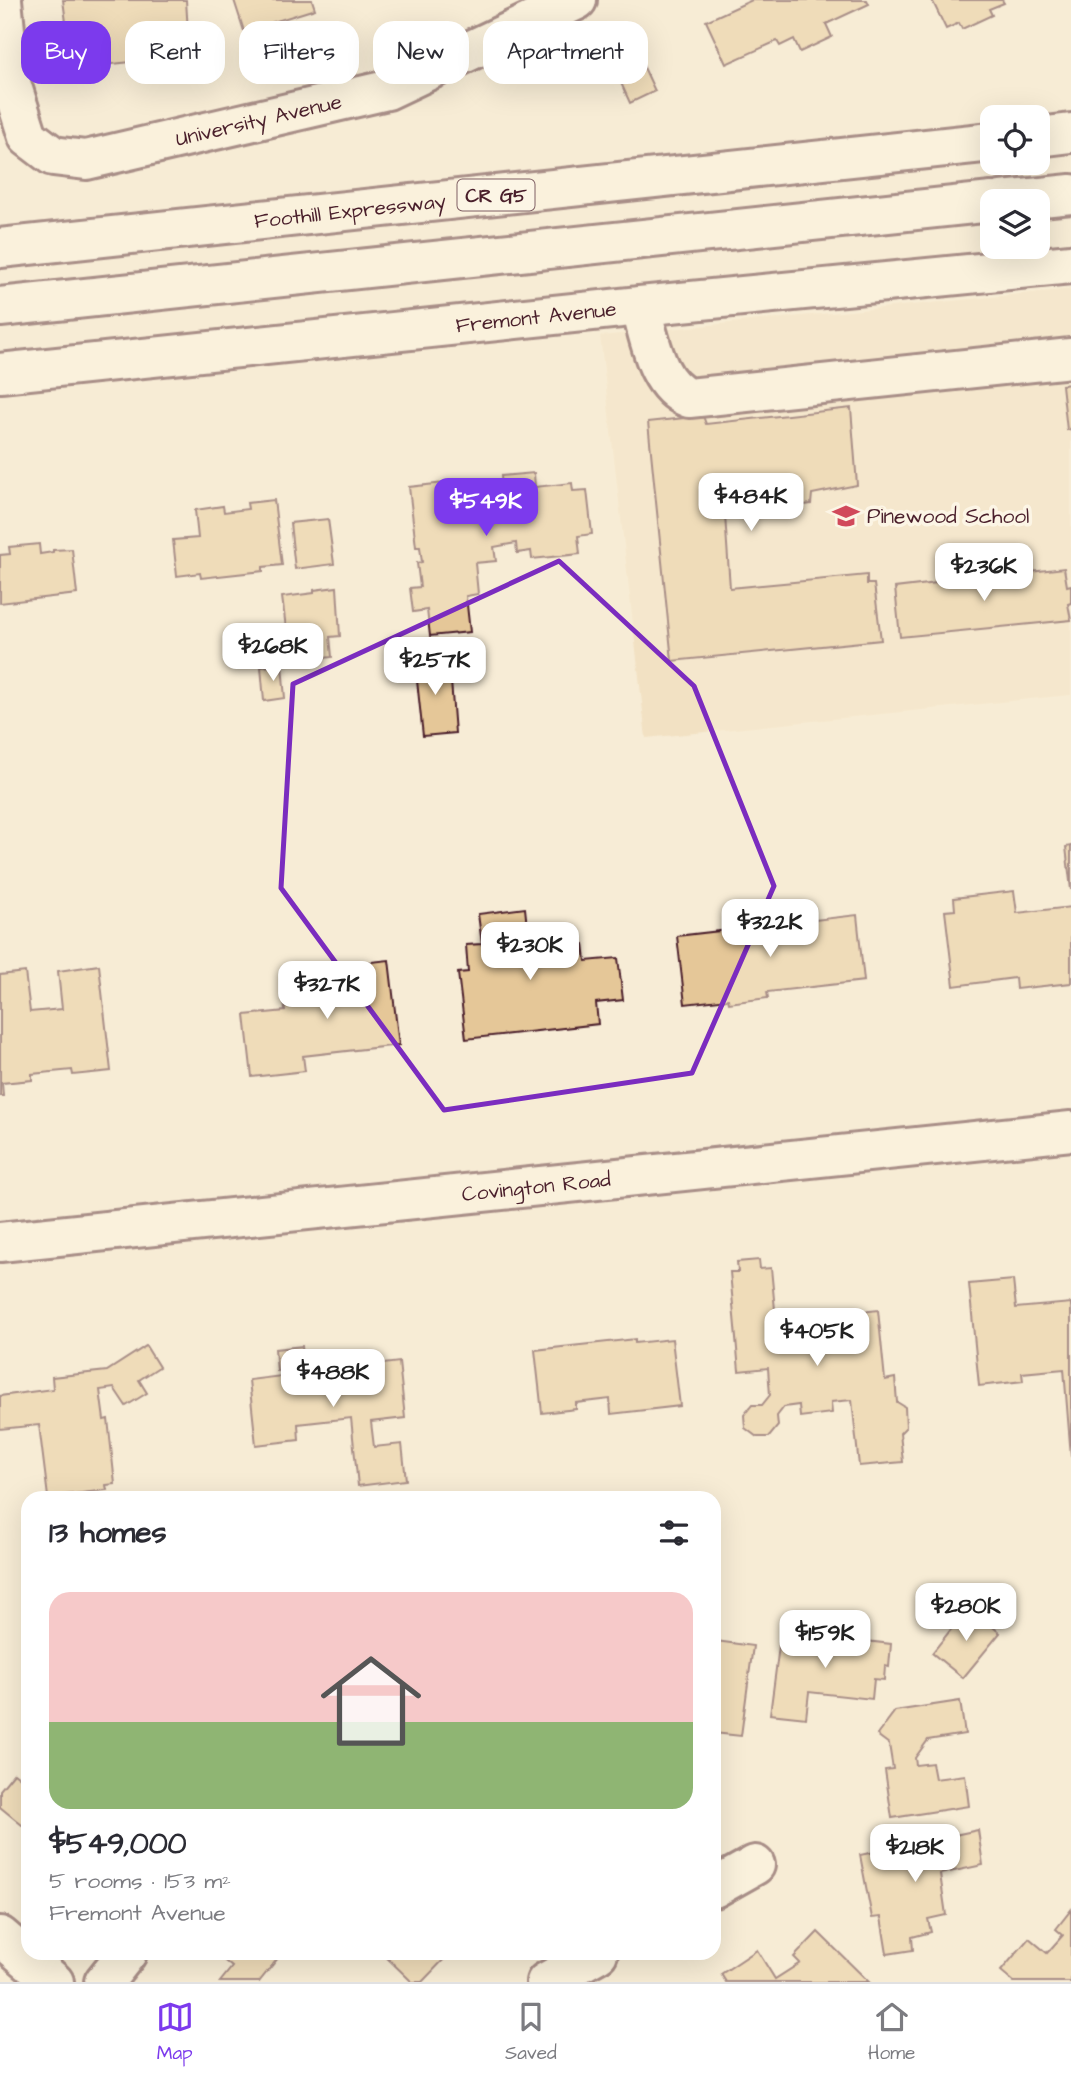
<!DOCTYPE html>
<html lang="en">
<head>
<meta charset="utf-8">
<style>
  :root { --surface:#fff; --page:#f7f7f7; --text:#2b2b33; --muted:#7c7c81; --line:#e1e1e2; --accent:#7c3aed }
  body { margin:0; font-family:"Architects Daughter",sans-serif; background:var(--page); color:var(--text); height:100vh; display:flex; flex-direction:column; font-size:26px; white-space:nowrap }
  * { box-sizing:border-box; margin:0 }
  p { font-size:23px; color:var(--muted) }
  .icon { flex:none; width:38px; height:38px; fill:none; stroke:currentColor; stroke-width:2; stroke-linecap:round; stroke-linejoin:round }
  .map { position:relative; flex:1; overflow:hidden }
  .drawer { position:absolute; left:21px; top:1491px; width:700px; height:469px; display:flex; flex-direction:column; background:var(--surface); border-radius:21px; box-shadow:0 7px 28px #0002 }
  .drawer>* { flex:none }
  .guide { position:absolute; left:21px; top:21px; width:700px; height:63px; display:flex; gap:14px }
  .controls { position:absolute; left:980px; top:105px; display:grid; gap:14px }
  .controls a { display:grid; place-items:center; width:70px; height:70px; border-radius:14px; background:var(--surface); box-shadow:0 7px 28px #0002; font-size:35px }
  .price { position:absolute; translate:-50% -60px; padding:0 16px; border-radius:14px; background:#fff; color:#222; font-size:23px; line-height:46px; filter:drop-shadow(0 2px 4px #0008) }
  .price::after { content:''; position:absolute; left:50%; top:42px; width:21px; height:16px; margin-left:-10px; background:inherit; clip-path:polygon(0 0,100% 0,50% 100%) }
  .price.selected { background:var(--accent); color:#fff }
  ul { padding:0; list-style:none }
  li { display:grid; align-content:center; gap:14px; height:371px; padding:0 28px }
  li+li { border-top:2px solid var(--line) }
  li span { display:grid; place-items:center; height:217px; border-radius:21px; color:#555 }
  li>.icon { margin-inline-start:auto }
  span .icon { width:126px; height:126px; fill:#fffc; stroke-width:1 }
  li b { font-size:30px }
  h2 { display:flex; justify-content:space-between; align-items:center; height:84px; padding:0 28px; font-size:30px }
  .chip { padding:0 24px; border-radius:21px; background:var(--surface); box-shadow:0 7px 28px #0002; font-size:24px; line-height:63px }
  .chip.selected { background:var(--accent); color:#fff }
  .tabs { display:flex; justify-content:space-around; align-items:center; height:98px; border-top:2px solid var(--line); background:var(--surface); font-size:19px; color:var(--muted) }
  .tabs a { display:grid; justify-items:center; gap:4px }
  .tabs .selected { color:var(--accent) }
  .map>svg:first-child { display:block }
  .built { fill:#f2e1c3 }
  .building { fill:#e5c798; stroke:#4a1f2b; stroke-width:2 }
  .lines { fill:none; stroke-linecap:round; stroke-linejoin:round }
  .minor-casing { stroke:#4a1f2b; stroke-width:44 }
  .highway-casing { stroke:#4a1f2b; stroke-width:44 }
  .minor { stroke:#fcf5e5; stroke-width:38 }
  .highway { stroke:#fcf5e5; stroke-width:38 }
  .marked { fill:none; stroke:#7b2cbf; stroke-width:5; stroke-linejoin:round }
  .labels { text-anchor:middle; stroke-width:7; stroke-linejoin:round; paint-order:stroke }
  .shield { fill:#fcf5e5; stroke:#7f5f63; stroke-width:2 }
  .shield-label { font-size:19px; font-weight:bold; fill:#4a1f2b }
  .street-label { font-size:21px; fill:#4a1f2b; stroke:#fcf5e5 }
  .poi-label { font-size:21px; fill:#4a1f2b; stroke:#fcf5e5; text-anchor:start }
</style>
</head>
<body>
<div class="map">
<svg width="1071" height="1982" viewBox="0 0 1071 1982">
  <rect width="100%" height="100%" fill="#f7ecd6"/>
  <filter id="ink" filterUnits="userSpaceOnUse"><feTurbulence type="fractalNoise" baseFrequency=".0143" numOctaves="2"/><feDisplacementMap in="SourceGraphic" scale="14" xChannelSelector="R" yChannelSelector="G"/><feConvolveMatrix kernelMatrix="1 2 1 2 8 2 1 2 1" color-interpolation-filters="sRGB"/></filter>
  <g filter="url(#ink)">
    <polygon class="built" points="1071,289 1071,695 646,738 600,336"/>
    <g class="building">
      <polygon points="63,0 186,0 189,48 168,49 169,58 84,67 81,35 68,37"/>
      <polygon points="234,0 312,0 315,9 273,22 274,24 244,31"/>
      <polygon points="752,0 867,0 869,4 826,24 832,37 800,52 794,39 780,46 777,41 726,64 706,21"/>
      <polygon points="932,0 1002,0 1004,3 989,9 992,15 962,29 959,23 946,29"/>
      <polygon points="641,61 655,91 630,103 616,72"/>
      <polygon points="1071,384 1071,429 1067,430 1062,385"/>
      <polygon points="851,408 857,485 812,494 811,504 725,515 730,588 867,575 867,584 874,584 881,640 672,661 648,422 703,416 706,424"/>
      <polygon points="534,473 535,487 572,483 573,491 587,490 592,534 578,536 580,554 532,559 531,551 517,553 516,543 494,547 496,561 475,563 478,594 466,596 470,632 430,636 427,610 413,612 410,588 420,587 417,563 422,562 420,547 416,547 409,487 453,482 455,492 502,487 501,476"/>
      <polygon points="274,500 282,565 263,567 263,571 201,578 200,573 177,576 173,540 198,538 195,510 223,506 224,512 248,509 247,503"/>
      <polygon points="328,519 334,564 295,569 290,523"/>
      <polygon points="39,544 40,554 53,552 53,550 72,549 77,594 0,603 0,555 10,554 9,547"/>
      <polygon points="1064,568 1067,586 1071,585 1071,603 1068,604 1071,620 900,637 895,588"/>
      <polygon points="337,587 340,636 330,637 332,657 302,661 301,645 294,646 291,627 286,628 282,597 314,593 314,590"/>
      <polygon points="447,658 449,681 451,681 455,733 423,736 415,662"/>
      <polygon points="282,665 285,698 264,701 261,667"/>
      <polygon points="1071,846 1071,890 1066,847"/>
      <polygon points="1014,891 1017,913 1071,907 1071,983 1016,989 1015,978 954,986 945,911 955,910 954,898"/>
      <polygon points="525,908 530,955 552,953 551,948 584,944 586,961 618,958 623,1000 596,1003 598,1024 466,1039 458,973 468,972 466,945 482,944 478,914"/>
      <polygon points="857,915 864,981 767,992 768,998 729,1003 728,999 685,1004 677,936"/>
      <polygon points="389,960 399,1045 303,1056 305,1071 252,1077 245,1015 285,1011 284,1000 329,995 326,967"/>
      <polygon points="99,965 111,1071 73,1075 72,1070 32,1074 32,1080 2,1083 3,1096 0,1096 0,975 25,972 30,1012 62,1009 58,971"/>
      <polygon points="759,1260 760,1269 771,1268 777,1330 771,1330 772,1336 797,1333 797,1327 817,1326 817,1331 845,1328 844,1314 878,1310 885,1380 895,1378 897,1402 905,1407 906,1427 900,1433 903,1462 859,1466 852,1400 831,1402 832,1413 800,1417 799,1405 784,1407 777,1416 778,1426 769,1437 757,1437 745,1428 744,1415 752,1405 762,1405 770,1395 768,1368 739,1371 730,1272 738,1272 737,1262"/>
      <polygon points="1013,1280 1016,1308 1071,1303 1071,1457 1064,1369 1022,1373 1023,1381 979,1386 969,1284"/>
      <polygon points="635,1339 635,1343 672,1339 680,1406 611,1414 610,1399 576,1403 576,1409 542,1413 535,1350"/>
      <polygon points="146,1346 159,1367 139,1380 147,1393 126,1406 114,1388 100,1390 104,1420 108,1419 115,1484 106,1485 107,1490 48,1497 39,1425 0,1429 0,1396 53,1389 52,1377 107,1371"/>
      <polygon points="302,1346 304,1368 300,1368 301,1374 399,1362 405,1418 371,1422 374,1447 402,1444 406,1480 358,1486 351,1418 298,1424 299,1440 256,1445 249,1380 282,1376 281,1371 277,1371 275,1349"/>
      <polygon points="969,1607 1000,1633 963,1678 932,1653"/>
      <polygon points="781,1631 891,1644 889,1667 885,1666 884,1680 874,1679 872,1699 809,1692 806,1718 770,1714"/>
      <polygon points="716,1641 753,1646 741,1736 714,1733 714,1659"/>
      <polygon points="960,1701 965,1734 928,1740 915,1758 916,1765 932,1763 935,1779 965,1775 969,1806 892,1818 885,1770 893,1769 889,1744 877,1735 895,1711"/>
      <polygon points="14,1773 28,1784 28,1830 0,1807 0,1790"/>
      <polygon points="978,1830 983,1865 940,1874 946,1915 928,1919 931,1932 912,1937 913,1950 887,1954 881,1917 872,1918 860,1855"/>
      <polygon points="1071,1910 1071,1982 1014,1982 1001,1971 1029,1938 1047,1953 1063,1935 1056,1929"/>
      <polygon points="818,1932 869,1982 726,1982 721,1974 757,1950 775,1979 800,1963 794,1957"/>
      <polygon points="215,1953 282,1953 259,1982 220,1982 232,1967"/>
      <polygon points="382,1953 450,1953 422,1982 412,1982"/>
    </g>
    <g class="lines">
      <g class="minor-casing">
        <g id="minor">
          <path id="s1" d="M2,0l8,80 18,57 25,19 33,4 301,-70 190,-90"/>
          <path d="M640,306c10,31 15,79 49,92l382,-40"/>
          <path id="s2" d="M0,373l640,-67 431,-42"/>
          <path id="s3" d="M0,1242l1071,-111"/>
          <polyline points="714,1888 755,1865"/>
          <polyline points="0,1936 54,1982"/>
          <polyline points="104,1982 127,1953"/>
          <polyline points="546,1982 598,1953"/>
        </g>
      </g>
      <g class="highway-casing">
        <g id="highway">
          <polyline points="1038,137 1071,133"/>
          <polyline points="1001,201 1071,194"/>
          <path id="s4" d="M0,248l992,-106"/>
          <polyline points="0,307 992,202"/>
        </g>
      </g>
      <use href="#minor" class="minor"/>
      <use href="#highway" class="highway"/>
    </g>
  </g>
  <path d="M0 0H1071V1982H0ZM559,561l135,125 80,200 -82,187 -248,37 -163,-222 12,-204z" fill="#f7ecd6" fill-opacity=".55" fill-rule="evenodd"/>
  <path class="marked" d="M559,561l135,125 80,200 -82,187 -248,37 -163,-222 12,-204z"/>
  <defs>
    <g id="school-bare" transform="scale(2.1)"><path d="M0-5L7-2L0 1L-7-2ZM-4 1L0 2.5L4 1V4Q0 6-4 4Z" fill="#d1495b" stroke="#fcf5e5" stroke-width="2.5" paint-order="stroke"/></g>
  </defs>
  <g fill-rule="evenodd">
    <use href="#school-bare" x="846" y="516"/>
  </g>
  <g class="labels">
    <rect class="shield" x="457.5" y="179.5" width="77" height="31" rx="5"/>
    <g class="shield-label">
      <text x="496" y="202">CR G5</text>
    </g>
    <g class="street-label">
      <text dy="7" stroke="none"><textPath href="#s1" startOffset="382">University Avenue</textPath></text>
      <text dy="7" stroke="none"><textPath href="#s4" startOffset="352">Foothill Expressway</textPath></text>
      <text dy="7" stroke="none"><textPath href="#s2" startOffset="539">Fremont Avenue</textPath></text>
      <text dy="7" stroke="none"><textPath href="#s3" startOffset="539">Covington Road</textPath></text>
    </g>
    <g class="poi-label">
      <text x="867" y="523">Pinewood School</text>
    </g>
  </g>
</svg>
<div class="controls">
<a><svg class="icon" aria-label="locate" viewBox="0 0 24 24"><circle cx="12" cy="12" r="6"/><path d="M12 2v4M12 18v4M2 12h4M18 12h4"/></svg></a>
<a><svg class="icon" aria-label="layers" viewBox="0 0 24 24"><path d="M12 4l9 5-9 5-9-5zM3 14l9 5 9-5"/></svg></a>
</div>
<b class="price" style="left:751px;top:533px">$484K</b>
<b class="price selected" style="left:486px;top:538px">$549K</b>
<b class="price" style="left:984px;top:603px">$236K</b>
<b class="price" style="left:273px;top:683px">$268K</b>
<b class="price" style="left:435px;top:697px">$257K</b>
<b class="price" style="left:770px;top:959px">$322K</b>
<b class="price" style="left:530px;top:982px">$230K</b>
<b class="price" style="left:327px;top:1021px">$327K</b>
<b class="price" style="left:817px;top:1368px">$405K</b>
<b class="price" style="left:333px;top:1409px">$488K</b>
<b class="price" style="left:966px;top:1643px">$280K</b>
<b class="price" style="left:825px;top:1670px">$159K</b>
<b class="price" style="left:915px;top:1884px">$218K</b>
<div class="guide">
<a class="chip selected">Buy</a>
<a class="chip">Rent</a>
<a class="chip">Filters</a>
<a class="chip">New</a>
<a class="chip">Apartment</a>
</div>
<section class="drawer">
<h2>13 homes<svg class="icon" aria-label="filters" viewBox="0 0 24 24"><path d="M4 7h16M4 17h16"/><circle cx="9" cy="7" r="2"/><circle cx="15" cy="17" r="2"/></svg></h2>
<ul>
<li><span style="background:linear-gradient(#f6c9c9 60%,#8fb573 0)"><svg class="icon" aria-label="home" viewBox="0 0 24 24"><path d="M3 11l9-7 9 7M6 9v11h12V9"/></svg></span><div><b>$549,000</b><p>5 rooms · 153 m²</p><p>Fremont Avenue</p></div></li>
</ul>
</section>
</div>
<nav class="tabs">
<a class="selected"><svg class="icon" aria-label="map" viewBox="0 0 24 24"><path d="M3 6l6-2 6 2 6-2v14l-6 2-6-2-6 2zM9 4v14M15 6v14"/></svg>Map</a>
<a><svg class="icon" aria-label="saved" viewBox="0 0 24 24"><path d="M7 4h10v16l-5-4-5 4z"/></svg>Saved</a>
<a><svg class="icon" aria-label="home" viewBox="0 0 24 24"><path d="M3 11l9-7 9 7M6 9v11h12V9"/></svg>Home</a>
</nav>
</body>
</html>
